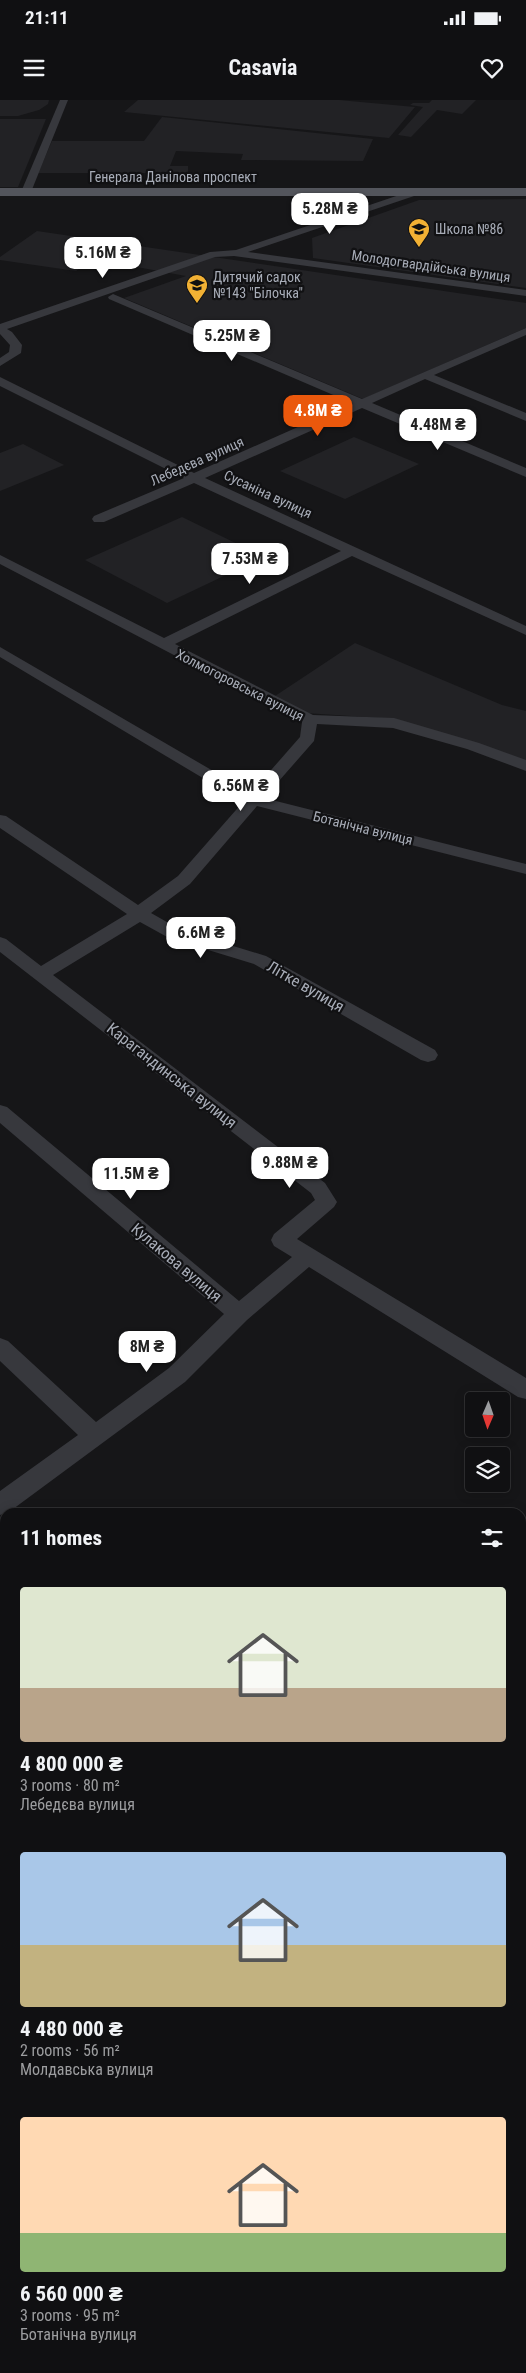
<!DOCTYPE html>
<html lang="en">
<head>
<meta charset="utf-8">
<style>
  :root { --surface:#101012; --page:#1e1e20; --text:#f1f3f6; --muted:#9c9d9f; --line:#303032; --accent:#ea580c }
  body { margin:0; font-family:"Roboto Condensed",sans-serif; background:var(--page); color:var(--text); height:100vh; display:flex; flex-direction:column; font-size:19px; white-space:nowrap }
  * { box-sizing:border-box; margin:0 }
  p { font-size:16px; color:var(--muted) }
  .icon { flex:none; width:28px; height:28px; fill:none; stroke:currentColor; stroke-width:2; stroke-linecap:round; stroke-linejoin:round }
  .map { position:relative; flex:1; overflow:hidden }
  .drawer { position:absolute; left:0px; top:1408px; width:526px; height:866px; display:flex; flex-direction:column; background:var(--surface); border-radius:15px 15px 0 0; box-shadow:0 2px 12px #0003,0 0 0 1px var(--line) }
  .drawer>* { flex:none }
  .needle { width:32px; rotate:182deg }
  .buttons { position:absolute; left:465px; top:1292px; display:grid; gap:10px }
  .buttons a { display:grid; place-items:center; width:45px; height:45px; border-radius:5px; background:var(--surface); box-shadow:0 2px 12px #0003,0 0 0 1px var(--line); font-size:25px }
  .price { position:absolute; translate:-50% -42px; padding:0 11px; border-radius:10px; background:#fff; color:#222; font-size:16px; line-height:32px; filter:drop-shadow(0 1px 2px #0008) }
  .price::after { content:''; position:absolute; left:50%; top:30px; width:15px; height:11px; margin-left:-8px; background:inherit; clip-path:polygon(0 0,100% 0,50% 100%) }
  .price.selected { background:var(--accent); color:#fff }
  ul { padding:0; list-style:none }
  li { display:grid; align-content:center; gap:10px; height:265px; padding:0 20px }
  li span { display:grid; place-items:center; height:155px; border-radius:5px; color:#555 }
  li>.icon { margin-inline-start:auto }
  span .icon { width:90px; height:90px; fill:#fffc; stroke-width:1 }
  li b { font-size:21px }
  h2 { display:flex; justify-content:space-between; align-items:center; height:60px; padding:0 20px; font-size:21px }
  .status { display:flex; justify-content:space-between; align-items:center; height:35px; padding:0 25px; background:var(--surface); direction:ltr }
  .status svg { height:14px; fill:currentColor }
  header { display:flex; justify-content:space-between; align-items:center; height:65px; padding:0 20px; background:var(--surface); font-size:22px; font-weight:700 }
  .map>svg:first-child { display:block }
  .built { fill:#222225 }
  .green { fill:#1e261f }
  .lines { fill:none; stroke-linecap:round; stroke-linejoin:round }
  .minor { fill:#37383d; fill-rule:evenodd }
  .major { fill:#53555c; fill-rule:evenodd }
  .shaded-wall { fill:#2f3033 }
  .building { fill:#525359; stroke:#5f6168 }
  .labels { text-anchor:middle; stroke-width:4.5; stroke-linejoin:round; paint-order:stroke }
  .far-street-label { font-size:14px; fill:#a8adb8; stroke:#111113 }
  .far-poi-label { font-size:14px; fill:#a8adb8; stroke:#111113; text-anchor:start }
  .street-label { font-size:16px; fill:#a8adb8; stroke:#111113 }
</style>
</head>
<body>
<div class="status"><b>21:11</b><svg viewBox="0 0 49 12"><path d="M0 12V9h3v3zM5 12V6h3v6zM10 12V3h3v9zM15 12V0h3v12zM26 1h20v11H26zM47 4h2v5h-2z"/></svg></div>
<header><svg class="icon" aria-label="menu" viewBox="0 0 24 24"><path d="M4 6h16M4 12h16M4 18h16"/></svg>Casavia<svg class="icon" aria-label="heart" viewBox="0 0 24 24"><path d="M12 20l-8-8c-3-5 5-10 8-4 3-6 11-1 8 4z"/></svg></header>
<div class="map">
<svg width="526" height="2273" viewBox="0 0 526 2273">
  <rect width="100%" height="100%" fill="#161618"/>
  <g class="built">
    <polygon points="0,0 49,0 48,4 39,10 18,16 0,16"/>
    <polygon points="138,0 339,0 415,7 389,38 124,12"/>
    <polygon points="432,0 476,0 462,14 437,10 411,37 398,35 423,7 410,5 413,3 429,3"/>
    <polygon points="162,17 373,39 363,61 241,60 243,54 176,51 170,66 188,66 188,73 38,73 52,41 144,41"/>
    <polygon points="0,19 46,19 18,87 0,87"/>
    <polygon points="526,99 526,188 313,158 312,138 419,100"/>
    <polygon points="37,131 526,203 526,228 363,299 124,198 186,176 93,159 76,171 0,160 0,157"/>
    <polygon points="354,337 419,364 345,399 280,371"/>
    <polygon points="23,344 64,365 0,391 0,353"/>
    <polygon points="182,417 264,457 167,503 85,460"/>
    <polygon points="355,543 502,605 526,611 526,662 396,619 305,613 275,596"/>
  </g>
  <polygon class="green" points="526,1537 526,2273 0,2273 0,2076 5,2071 5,2269 521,2269 521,1541"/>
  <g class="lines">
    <g class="minor">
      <polygon points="60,0 68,0 31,92 23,94 21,92"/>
      <polygon points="417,89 422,92 420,94 248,152 526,190 526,196 234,156 215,157 7,229 12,232 22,245 21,253 0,266 0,258 9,252 10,245 0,234 0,224 210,152 236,150"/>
      <polygon points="113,194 362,299 526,228 526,235 434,275 526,313 526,321 425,279 372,303 526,368 526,377 362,308 205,378 526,526 526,535 352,456 175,544 313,615 394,618 479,643 526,660 526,671 467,649 393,628 317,624 314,641 264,698 526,764 526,774 257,706 190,784 151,813 181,830 266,856 435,950 438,955 435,960 428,962 421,960 254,864 169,838 140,822 53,875 325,1083 337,1102 334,1107 297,1139 526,1278 526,1299 518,1297 309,1167 247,1220 185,1282 9,1412 0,1415 0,1391 78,1335 0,1261 0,1238 8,1241 96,1322 169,1268 224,1214 0,1023 0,1005 7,1007 239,1201 292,1157 274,1146 271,1140 274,1134 315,1100 311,1093 0,852 0,837 6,839 41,866 127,814 0,728 0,715 6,716 138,805 178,776 243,702 0,557 0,547 251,693 300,637 302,622 0,464 0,455 164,538 341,451 194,383 104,422 94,422 92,419 94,416 184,378 0,286 0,277 194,373 352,303 109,199 108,197"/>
      <polygon points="5,2039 5,2075 0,2077 0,2041"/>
    </g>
    <g class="major">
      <rect x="0" y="88" width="526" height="8"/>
      <polygon points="0,1585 5,1587 5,1623 0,1621"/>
      <polygon points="521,2118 526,2120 526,2165 521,2163"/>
    </g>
  </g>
  <polygon class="shaded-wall" points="205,2269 210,2269 206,2273 201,2273"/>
  <polygon class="building" points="164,2269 205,2269 201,2273 166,2273"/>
  <defs>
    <g id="school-pin" transform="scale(1.125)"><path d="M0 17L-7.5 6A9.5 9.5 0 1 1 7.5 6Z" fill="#f2b134" stroke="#111113"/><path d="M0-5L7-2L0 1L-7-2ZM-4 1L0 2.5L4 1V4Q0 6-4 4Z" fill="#111"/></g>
  </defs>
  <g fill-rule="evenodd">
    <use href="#school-pin" x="419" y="129"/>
    <use href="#school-pin" x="197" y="185"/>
  </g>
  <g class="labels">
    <g class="far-street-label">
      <text x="173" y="82">Генерала Данілова проспект</text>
      <text transform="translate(431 166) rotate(8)" y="5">Молодогвардійська вулиця</text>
      <text transform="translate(197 361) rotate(-24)" y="5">Лебедєва вулиця</text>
      <text transform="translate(268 394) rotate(25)" y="5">Сусаніна вулиця</text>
      <text transform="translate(240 585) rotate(27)" y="5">Холмогоровська вулиця</text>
      <text transform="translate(363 728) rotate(14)" y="5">Ботанічна вулиця</text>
    </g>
    <g class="far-poi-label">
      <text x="435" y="134">Школа №86</text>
      <text x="213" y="182">Дитячий садок<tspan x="213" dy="16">№143 "Білочка"</tspan></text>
    </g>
    <g class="street-label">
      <text transform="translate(306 886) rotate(30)" y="6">Літке вулиця</text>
      <text transform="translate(172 975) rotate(38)" y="6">Карагандинська вулиця</text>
      <text transform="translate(177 1162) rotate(40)" y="6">Кулакова вулиця</text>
    </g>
  </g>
</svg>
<div class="buttons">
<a><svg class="needle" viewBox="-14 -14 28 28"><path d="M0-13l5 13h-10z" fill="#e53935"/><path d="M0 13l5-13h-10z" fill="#9c9d9f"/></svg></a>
<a><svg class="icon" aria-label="layers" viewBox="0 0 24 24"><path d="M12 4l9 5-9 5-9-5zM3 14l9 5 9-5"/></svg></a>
</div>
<b class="price" style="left:330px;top:135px">5.28M ₴</b>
<b class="price" style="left:103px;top:179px">5.16M ₴</b>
<b class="price" style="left:232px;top:262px">5.25M ₴</b>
<b class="price selected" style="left:318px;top:337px">4.8M ₴</b>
<b class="price" style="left:438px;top:351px">4.48M ₴</b>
<b class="price" style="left:250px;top:485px">7.53M ₴</b>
<b class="price" style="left:241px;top:712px">6.56M ₴</b>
<b class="price" style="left:201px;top:859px">6.6M ₴</b>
<b class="price" style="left:290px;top:1089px">9.88M ₴</b>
<b class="price" style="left:131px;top:1100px">11.5M ₴</b>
<b class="price" style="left:147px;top:1273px">8M ₴</b>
<section class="drawer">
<h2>11 homes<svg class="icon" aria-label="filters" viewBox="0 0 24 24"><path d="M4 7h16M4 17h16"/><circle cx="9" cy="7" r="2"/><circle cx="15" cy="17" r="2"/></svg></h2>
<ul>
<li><span style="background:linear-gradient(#dfe7d0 65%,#b9a48a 0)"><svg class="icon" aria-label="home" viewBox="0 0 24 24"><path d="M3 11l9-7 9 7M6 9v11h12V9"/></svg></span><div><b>4 800 000 ₴</b><p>3 rooms · 80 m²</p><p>Лебедєва вулиця</p></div></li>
<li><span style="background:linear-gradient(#a9c7e8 60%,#c2b280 0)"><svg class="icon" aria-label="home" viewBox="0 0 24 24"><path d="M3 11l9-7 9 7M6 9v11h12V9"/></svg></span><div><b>4 480 000 ₴</b><p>2 rooms · 56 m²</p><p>Молдавська вулиця</p></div></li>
<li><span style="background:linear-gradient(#ffd9b3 75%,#8fb573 0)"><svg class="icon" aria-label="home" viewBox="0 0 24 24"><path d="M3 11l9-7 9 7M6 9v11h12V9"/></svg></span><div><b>6 560 000 ₴</b><p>3 rooms · 95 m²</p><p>Ботанічна вулиця</p></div></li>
</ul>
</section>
</div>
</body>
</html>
